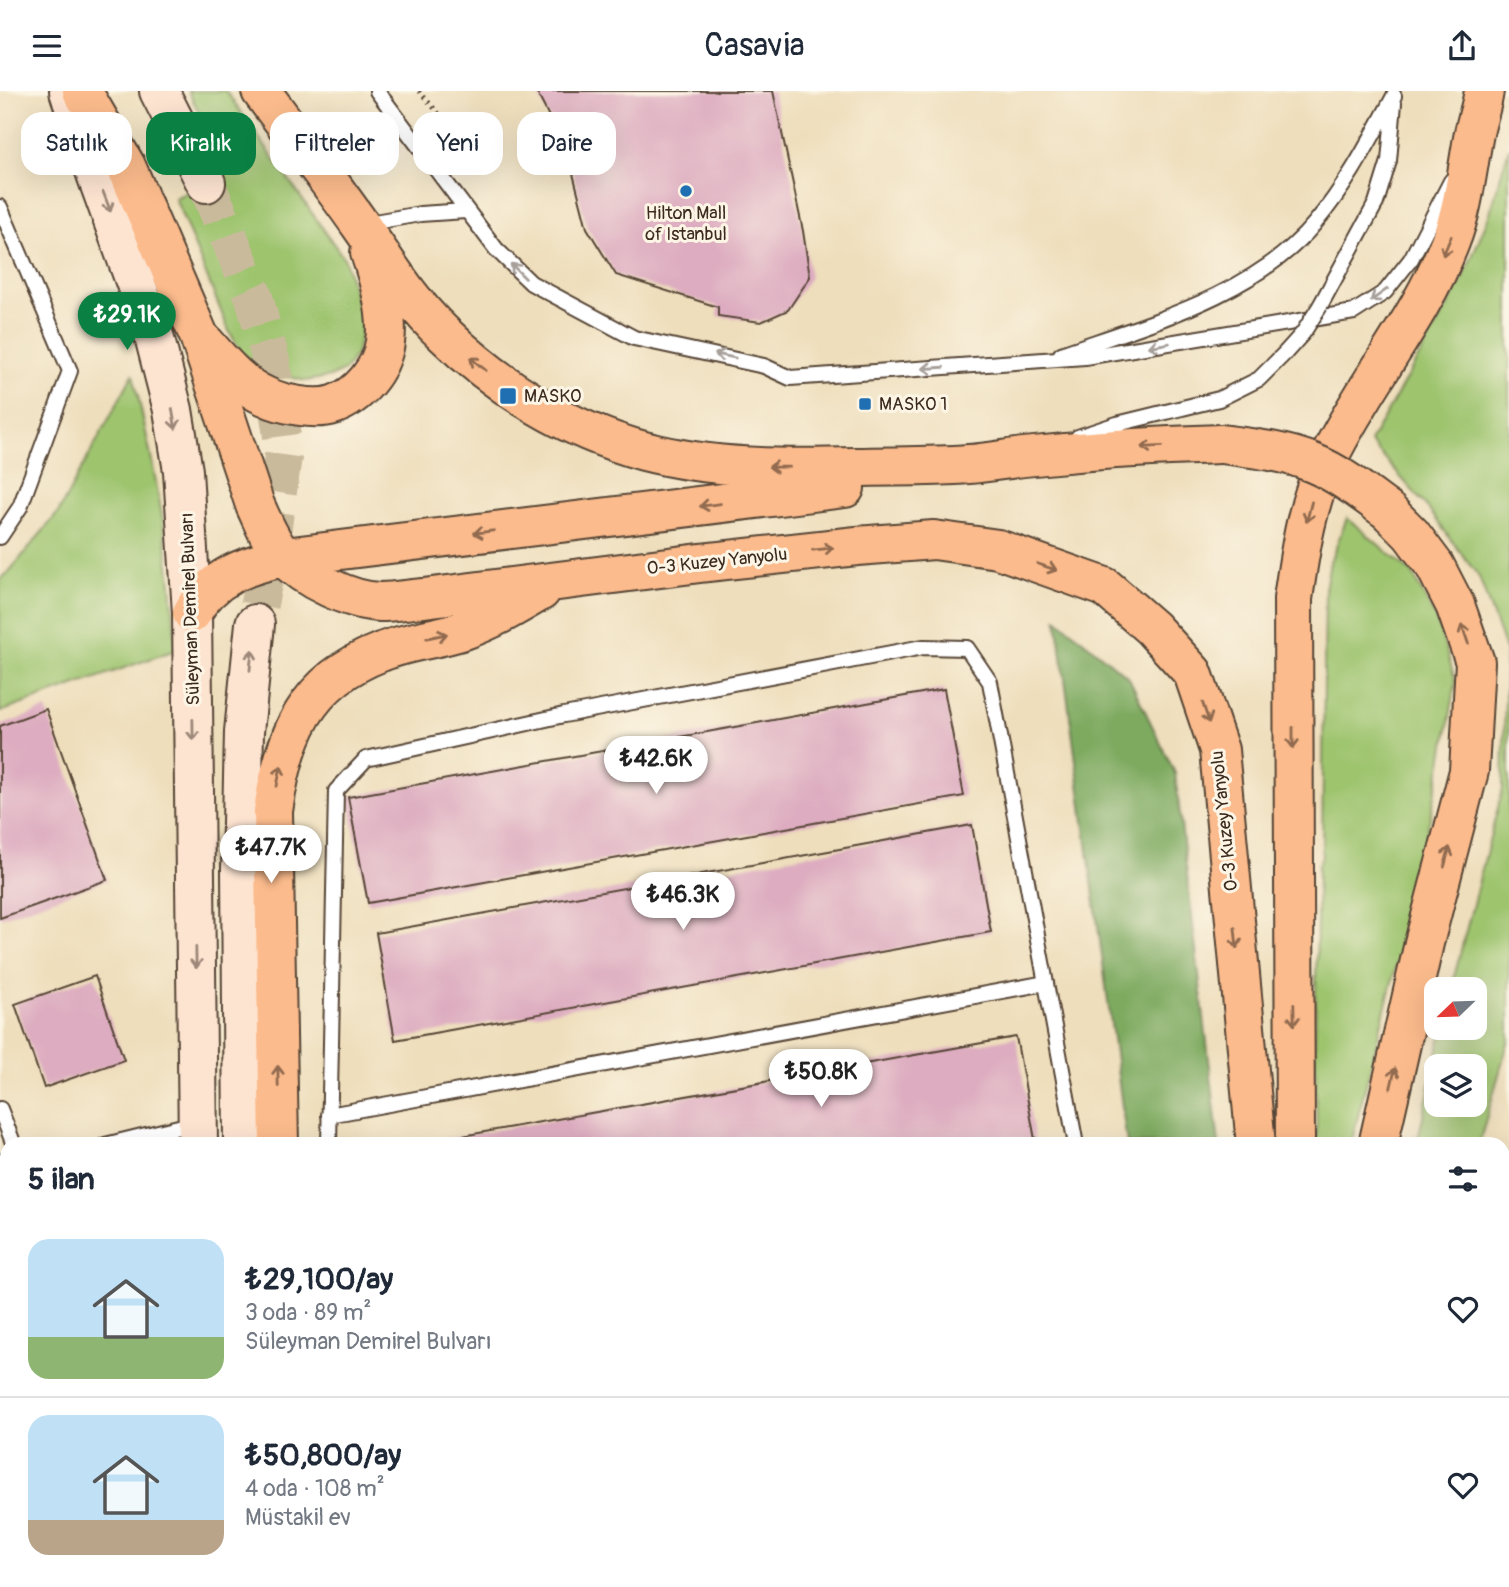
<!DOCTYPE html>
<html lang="tr">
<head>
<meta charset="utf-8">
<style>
  :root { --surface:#fff; --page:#f6f6f7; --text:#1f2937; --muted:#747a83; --line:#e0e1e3; --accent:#0b8043 }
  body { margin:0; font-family:Pangolin,sans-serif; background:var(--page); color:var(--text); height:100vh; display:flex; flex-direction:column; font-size:26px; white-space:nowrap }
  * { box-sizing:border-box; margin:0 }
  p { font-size:23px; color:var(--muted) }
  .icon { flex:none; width:38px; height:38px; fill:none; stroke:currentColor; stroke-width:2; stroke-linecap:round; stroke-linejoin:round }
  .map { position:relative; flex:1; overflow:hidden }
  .panel { position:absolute; left:0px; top:1046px; width:1510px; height:450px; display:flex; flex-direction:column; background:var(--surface); border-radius:21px 21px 0 0; box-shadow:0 7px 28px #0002 }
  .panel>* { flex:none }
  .banner { position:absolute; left:21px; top:21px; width:700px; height:63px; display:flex; gap:14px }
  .needle { width:46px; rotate:247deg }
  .buttons { position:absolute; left:1424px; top:886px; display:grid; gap:14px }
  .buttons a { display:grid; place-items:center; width:63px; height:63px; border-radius:14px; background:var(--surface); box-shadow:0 7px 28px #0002; font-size:35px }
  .price { position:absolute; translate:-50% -60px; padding:0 16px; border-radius:24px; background:#fff; color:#222; font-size:23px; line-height:46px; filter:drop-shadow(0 2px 4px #0008) }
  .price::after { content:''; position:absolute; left:50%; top:42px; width:21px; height:16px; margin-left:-10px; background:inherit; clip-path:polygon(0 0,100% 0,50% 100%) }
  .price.active { background:var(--accent); color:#fff }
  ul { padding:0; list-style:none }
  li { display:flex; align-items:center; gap:21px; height:175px; padding:0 28px }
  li+li { border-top:2px solid var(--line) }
  li span { display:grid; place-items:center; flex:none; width:196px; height:140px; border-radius:21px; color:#555 }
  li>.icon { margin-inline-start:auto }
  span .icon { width:84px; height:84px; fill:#fffc; stroke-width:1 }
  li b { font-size:30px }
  h2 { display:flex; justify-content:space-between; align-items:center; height:84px; padding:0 28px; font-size:30px }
  .tag { padding:0 24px; border-radius:21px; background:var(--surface); box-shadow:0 7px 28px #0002; font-size:24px; line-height:63px }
  .tag.active { background:var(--accent); color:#fff }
  header { display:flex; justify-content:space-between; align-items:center; height:91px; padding:0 28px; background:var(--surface); font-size:32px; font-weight:600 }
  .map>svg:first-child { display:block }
  .green { fill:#9ec46e; stroke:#6c7746; stroke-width:2; fill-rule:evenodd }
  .forest { fill:#7eaa61; stroke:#5c6a40; stroke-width:2 }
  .building { fill:#ddacc0 }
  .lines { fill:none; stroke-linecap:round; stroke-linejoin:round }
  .secondary-tunnel { stroke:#caba9c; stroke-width:38; stroke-dasharray:38 19; stroke-linecap:butt }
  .lane-casing { stroke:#564536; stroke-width:18 }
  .street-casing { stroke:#564536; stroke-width:32 }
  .secondary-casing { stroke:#564536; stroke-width:42 }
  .primary-casing { stroke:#564536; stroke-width:42 }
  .path { stroke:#564536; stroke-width:4.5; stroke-dasharray:2 5; stroke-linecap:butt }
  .lane { stroke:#fff; stroke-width:14 }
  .street { stroke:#fff; stroke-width:28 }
  .secondary { stroke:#fde4d1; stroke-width:38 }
  .primary { stroke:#fbbb8c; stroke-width:38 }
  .lane-bridge-casing { stroke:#564536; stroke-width:18; stroke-linecap:butt }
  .primary-bridge-casing { stroke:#564536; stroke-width:42; stroke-linecap:butt }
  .lane-bridge { stroke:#fff; stroke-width:14 }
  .primary-bridge { stroke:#fbbb8c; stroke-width:38 }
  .oneway { stroke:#9c8778 }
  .oneway2 { stroke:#916b50 }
  .oneway3 { stroke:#a79f9a }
  .poi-dot { fill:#1f6fb2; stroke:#fcf5e5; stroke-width:2.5 }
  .labels { text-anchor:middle; stroke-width:6; stroke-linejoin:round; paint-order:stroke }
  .poi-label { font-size:18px; fill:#3b2a1e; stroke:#fcf5e5; text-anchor:start }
  .street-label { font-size:18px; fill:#3b2a1e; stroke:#fcf5e5 }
</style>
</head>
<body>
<header><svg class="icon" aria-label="menu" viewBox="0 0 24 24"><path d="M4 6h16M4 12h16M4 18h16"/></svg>Casavia<svg class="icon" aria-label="share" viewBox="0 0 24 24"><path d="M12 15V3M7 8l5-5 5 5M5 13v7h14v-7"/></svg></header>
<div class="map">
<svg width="1509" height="1496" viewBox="0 0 1509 1496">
  <rect width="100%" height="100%" fill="#fcf5e5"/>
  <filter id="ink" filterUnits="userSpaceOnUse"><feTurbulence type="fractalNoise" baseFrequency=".0143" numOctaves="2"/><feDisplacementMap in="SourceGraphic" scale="14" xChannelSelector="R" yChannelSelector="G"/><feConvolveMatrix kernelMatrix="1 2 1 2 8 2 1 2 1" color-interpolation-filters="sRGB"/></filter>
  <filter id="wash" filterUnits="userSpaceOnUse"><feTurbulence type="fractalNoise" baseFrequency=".00686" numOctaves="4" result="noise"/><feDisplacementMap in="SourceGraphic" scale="28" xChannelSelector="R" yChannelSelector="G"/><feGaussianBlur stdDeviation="1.57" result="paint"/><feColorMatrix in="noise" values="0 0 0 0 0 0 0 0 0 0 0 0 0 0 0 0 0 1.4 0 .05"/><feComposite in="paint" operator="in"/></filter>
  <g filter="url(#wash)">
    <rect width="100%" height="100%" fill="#eedebc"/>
    <g class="green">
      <polygon points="188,0 226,0 345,169 363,234 356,263 345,279 330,286 305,290 265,279 242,262 229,240 175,107 223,83 199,21"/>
      <path d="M1509,56v892l-30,105h-62l26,-117h32v-38h-24l52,-201 3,-136 -27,-75 -53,-71 -56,-64 90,-157 29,-69zM1437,975h38v38h-38z"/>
      <path d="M133,283c21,92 40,181 42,276l-175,62v-133l8,-6 50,-60z"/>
      <polygon points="1347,427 1412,482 1437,530 1456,591 1442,671 1412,811 1351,1053 1317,1054 1315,951 1318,774 1322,765 1325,498 1330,471"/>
    </g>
    <g class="forest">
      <polygon points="1057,528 1129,587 1175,682 1219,1053 1127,1053"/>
      <rect x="1185" y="1489" width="86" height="7"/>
    </g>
    <g id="blocks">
      <g class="building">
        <polygon points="536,0 773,0 803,140 810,186 788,219 761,231 718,225 718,216 616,184 587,137 568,63"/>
        <polygon points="944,598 964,705 368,812 348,706"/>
        <polygon points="46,618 107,789 0,827 0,635"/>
        <polygon points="972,734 991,841 395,949 376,842"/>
        <polygon points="95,885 124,969 44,997 15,913"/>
        <polygon points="1016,946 1036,1054 423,1054 423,1052"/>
        <polygon points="0,1236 7,1253 7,1449 0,1452"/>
        <polygon points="63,1489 91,1489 94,1496 45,1496"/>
        <polygon points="336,1489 783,1489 783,1491 754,1496 337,1496"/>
        <polygon points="916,1489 1135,1489 1136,1496 887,1496"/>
      </g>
    </g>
  </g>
  <g filter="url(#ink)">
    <use href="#blocks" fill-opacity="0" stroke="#564536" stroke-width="2"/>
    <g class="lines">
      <polyline class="secondary-tunnel" points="206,92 254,206 271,270 284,359 269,462 255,533"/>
      <g class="lane-casing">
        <g id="lane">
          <polyline points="377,0 496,158 531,192 634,247 764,275 790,287 1085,266 1354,221 1385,201 1411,168 1451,90"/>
          <polyline points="0,116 70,280 20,416 0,446"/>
          <polyline points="363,133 420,123 466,120"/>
          <polyline points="1320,215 1376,112 1389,70 1394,12"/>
          <path d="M1061,263c85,-30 195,-59 254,-131 33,-39 55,-83 79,-127"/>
          <polyline points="1078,346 1117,333 1219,308 1259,288 1286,261"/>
          <polyline points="0,1018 14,1054"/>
          <polyline points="329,1024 1046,892"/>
          <polyline points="105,1054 195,1032"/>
          <polyline points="329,1054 336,700 366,668 564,624 923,556 967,557 990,591 1076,1054"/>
          <polyline points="0,1071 7,1069"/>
          <polyline points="0,1111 7,1109"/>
          <polyline points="0,1179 7,1198"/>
          <polyline points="117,1489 120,1496"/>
          <polyline points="1156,1489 1157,1496"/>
          <polyline points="320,1496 320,1489"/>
        </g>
      </g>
      <g class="street-casing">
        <polyline id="street" points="0,1495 14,1489"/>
      </g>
      <g class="secondary-casing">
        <g id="secondary">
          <polyline points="69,0 96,83 152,237 173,319 183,380 192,522 198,1054"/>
          <polyline points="159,0 206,92"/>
          <polyline points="243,1054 241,778 244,641 255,533"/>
          <polyline points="194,1496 194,1489"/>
        </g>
      </g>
      <g class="primary-casing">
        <g id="primary">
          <path d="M82,0l44,75 73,170 56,169c8,17 16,38 29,52 21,22 66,44 96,45 15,0 29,-3 44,-4l276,-35 157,-17 77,-6 64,9 107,38 47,41 41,45 26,77 37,395"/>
          <path d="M261,0c33,45 68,89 100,135 26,37 49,76 82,107 56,55 125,97 201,118 69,18 142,18 212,16 38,-1 76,0 113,-3 18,-1 37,-5 55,-7 66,-7 131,-11 197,-13"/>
          <path d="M205,252c17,19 35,42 60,53 16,8 50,15 68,9 26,-9 48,-35 52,-63 4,-27 -6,-63 -15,-89"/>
          <path d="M192,522c19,-36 54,-48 92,-56l561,-69"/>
          <path d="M279,1054l-6,-334c11,-75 32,-130 108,-159 27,-11 56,-13 83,-22 28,-10 52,-24 77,-39"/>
          <path d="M1295,1054l-2,-546c7,-49 14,-99 37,-144 36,-73 91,-137 120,-213 14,-35 17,-73 24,-109 3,-14 8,-28 10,-42"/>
          <polyline points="1378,1054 1424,852 1469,680 1475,571 1455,514 1435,475 1411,443 1388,420"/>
          <polyline points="1309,1489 1310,1496"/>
          <polyline points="1342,1489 1342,1496"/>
          <polyline points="261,1496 261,1489"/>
        </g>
      </g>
      <polyline class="path" points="419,0 448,33"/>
      <use href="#lane" class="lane"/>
      <use href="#street" class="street"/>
      <use href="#secondary" class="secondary"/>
      <use href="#primary" class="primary"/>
      <g class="lane-bridge-casing">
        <polyline id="lane-bridge" points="1286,261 1303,242 1320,215"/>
      </g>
      <g class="primary-bridge-casing">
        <path id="primary-bridge" d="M1221,353c31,4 63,7 92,19 27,11 52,31 75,48"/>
      </g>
      <use href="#lane-bridge" class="lane-bridge"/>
      <use href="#primary-bridge" class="primary-bridge"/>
    </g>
    <defs><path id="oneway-shaft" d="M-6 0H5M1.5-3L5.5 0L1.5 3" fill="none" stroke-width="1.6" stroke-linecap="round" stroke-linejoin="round" transform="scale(1.75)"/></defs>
    <g class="oneway">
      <use href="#oneway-shaft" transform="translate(107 111) rotate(69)"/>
      <use href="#oneway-shaft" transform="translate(174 328) rotate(80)"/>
      <use href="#oneway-shaft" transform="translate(251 569) rotate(-84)"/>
      <use href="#oneway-shaft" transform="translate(193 639) rotate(89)"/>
      <use href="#oneway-shaft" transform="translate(196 867) rotate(89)"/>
    </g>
    <g class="oneway2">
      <use href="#oneway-shaft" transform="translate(1447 155) rotate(113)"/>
      <use href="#oneway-shaft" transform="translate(478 273) rotate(-141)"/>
      <use href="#oneway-shaft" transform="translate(1152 356) rotate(177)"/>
      <use href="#oneway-shaft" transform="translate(779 376) rotate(-179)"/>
      <use href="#oneway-shaft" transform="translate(710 414) rotate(173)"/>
      <use href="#oneway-shaft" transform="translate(1309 421) rotate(104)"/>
      <use href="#oneway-shaft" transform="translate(484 441) rotate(172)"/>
      <use href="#oneway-shaft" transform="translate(823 458) rotate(-6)"/>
      <use href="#oneway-shaft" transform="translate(1047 476) rotate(19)"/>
      <use href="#oneway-shaft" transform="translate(1465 543) rotate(-109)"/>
      <use href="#oneway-shaft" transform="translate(437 545) rotate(-12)"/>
      <use href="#oneway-shaft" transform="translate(1206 622) rotate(71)"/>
      <use href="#oneway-shaft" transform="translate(1293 647) rotate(90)"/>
      <use href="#oneway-shaft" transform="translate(279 685) rotate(-79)"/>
      <use href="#oneway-shaft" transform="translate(1447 766) rotate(-75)"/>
      <use href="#oneway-shaft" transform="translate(1236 847) rotate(84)"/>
      <use href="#oneway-shaft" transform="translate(1294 924) rotate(89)"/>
      <use href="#oneway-shaft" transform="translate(278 985) rotate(-91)"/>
      <use href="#oneway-shaft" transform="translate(1393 987) rotate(-77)"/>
    </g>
    <g class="oneway3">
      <use href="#oneway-shaft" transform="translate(518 180) rotate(-135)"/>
      <use href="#oneway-shaft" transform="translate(1379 204) rotate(144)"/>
      <use href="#oneway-shaft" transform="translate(1159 254) rotate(170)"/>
      <use href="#oneway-shaft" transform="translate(725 265) rotate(-168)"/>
      <use href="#oneway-shaft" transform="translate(933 277) rotate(176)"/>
    </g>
  </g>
  <g class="poi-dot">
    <circle cx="686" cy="100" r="7"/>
    <rect x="499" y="296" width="18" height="18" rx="3.5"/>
    <rect x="858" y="306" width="14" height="14" rx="3.5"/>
  </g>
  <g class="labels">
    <g class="poi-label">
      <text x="686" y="128" text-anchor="middle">Hilton Mall<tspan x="686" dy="21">of Istanbul</tspan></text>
      <text x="524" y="311">MASKO</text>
      <text x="879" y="319">MASKO 1</text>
    </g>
    <g class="street-label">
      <text transform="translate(717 470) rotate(-6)" y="6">O-3 Kuzey Yanyolu</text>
      <text transform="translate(190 518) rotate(-92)" y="6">Süleyman Demirel Bulvarı</text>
      <text transform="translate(1224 730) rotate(-96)" y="6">O-3 Kuzey Yanyolu</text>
    </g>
  </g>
</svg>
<div class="buttons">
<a><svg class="needle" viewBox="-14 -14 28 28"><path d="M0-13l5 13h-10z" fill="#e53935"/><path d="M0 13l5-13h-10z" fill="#747a83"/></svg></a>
<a><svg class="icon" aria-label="layers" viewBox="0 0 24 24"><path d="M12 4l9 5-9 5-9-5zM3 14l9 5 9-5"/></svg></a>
</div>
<b class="price active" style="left:127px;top:261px">₺29.1K</b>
<b class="price" style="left:656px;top:705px">₺42.6K</b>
<b class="price" style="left:271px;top:794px">₺47.7K</b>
<b class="price" style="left:683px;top:841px">₺46.3K</b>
<b class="price" style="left:821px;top:1018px">₺50.8K</b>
<div class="banner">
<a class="tag">Satılık</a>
<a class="tag active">Kiralık</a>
<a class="tag">Filtreler</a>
<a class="tag">Yeni</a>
<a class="tag">Daire</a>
</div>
<section class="panel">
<h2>5 ilan<svg class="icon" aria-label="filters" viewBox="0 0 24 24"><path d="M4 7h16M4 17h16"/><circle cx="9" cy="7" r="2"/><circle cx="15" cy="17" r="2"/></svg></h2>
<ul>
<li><span style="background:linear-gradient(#bfe0f5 70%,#8fb573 0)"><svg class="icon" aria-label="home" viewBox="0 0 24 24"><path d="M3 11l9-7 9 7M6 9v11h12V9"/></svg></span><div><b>₺29,100/ay</b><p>3 oda · 89 m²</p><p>Süleyman Demirel Bulvarı</p></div><svg class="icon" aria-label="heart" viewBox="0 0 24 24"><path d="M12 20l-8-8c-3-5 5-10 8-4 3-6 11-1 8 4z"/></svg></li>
<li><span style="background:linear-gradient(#bfe0f5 75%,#b9a48a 0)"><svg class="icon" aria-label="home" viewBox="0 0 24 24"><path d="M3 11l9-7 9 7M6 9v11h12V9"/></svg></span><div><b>₺50,800/ay</b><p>4 oda · 108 m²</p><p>Müstakil ev</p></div><svg class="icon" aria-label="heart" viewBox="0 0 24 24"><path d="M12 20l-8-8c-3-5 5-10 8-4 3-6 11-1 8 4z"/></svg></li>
</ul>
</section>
</div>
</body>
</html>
